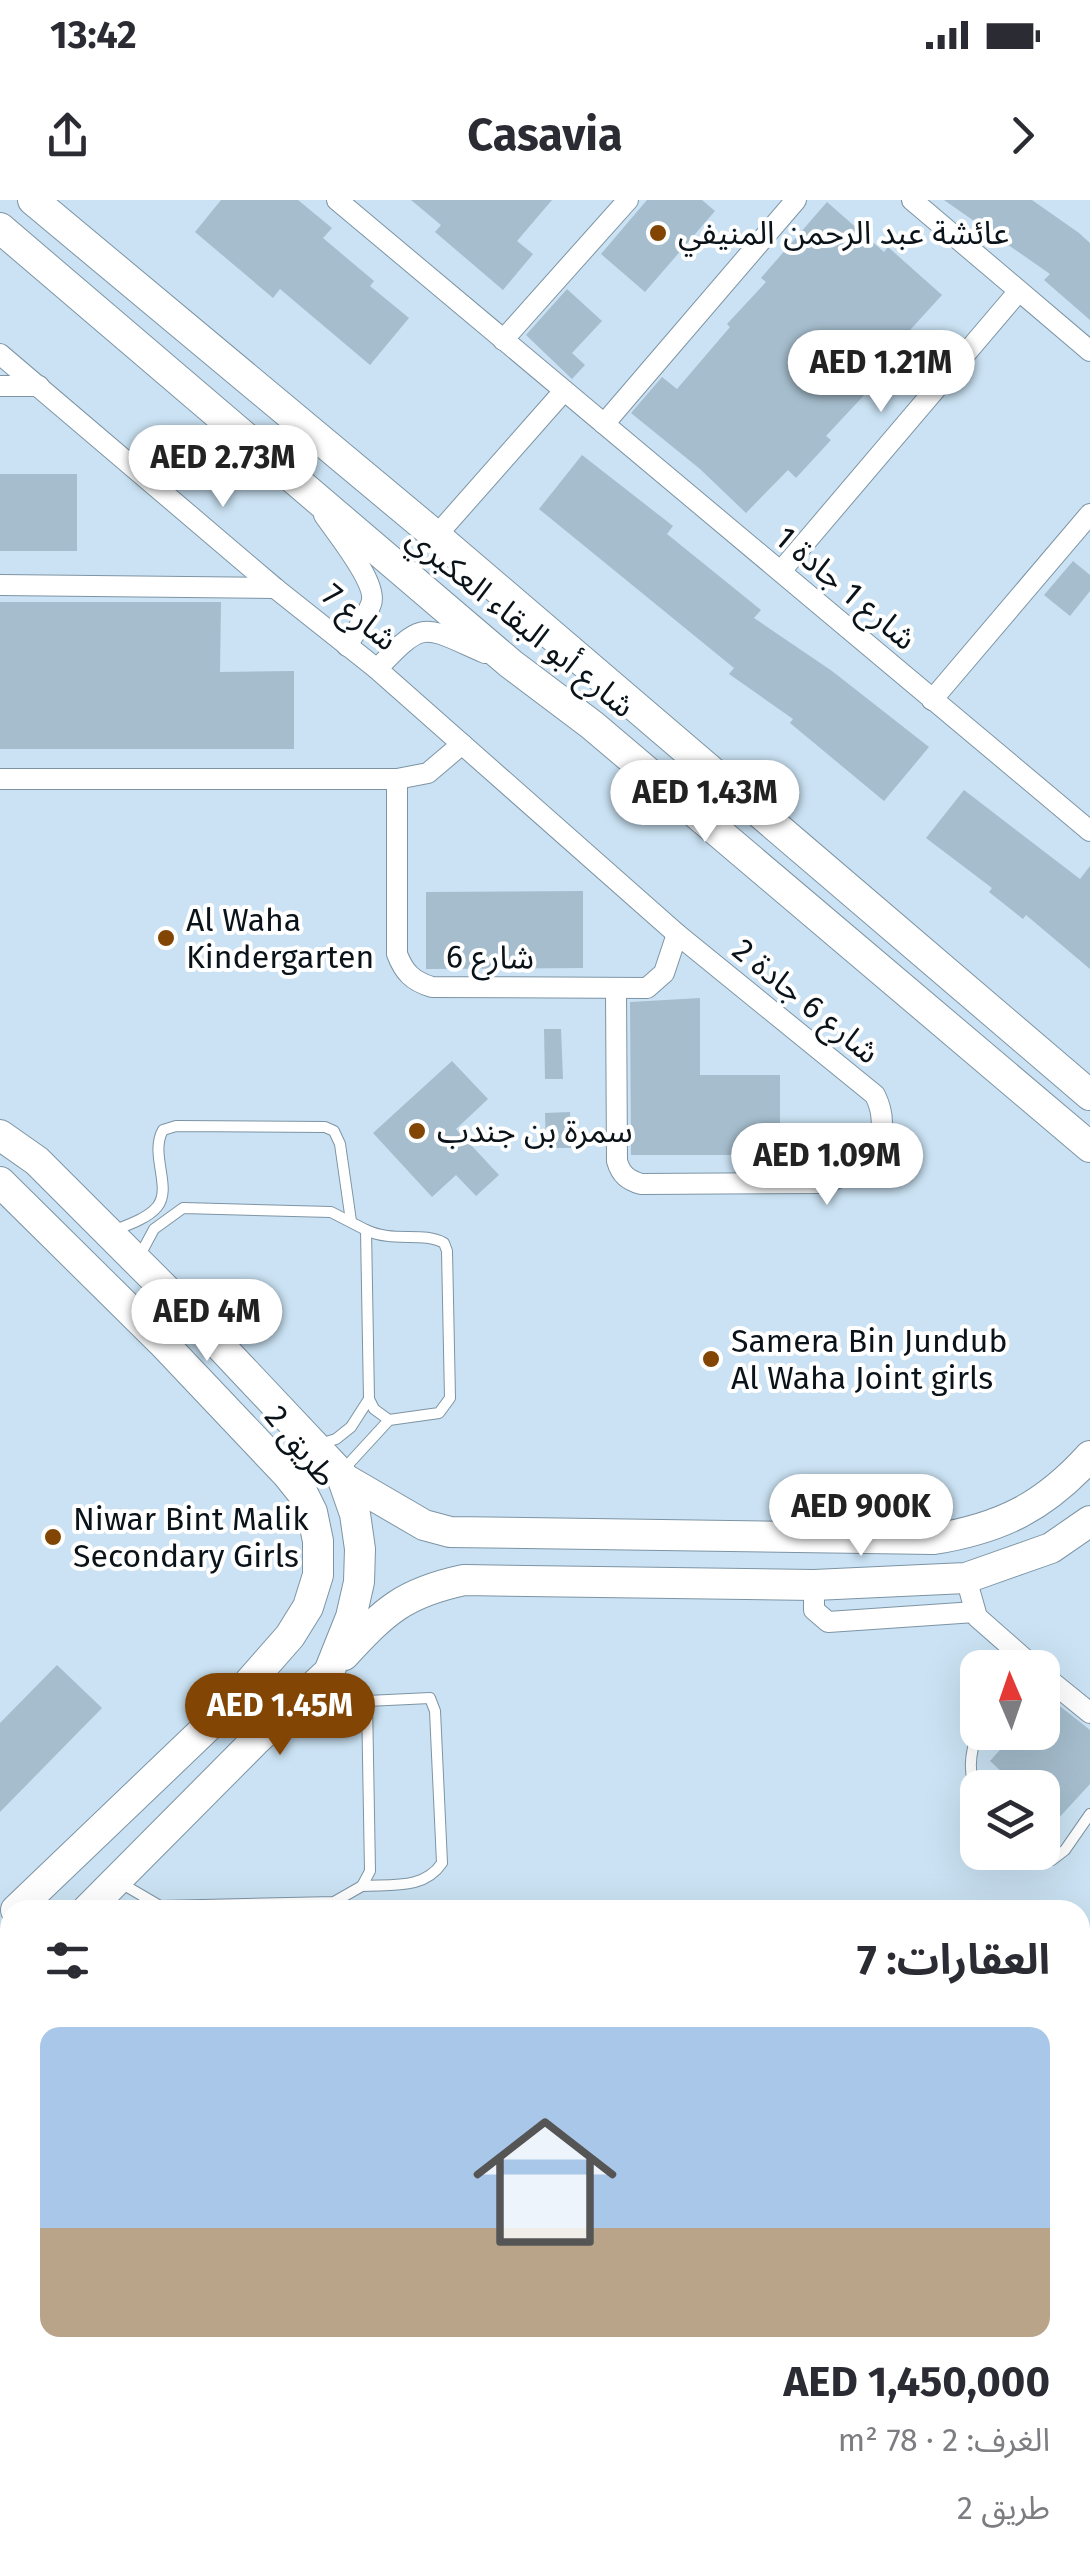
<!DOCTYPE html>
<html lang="ar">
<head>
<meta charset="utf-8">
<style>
  :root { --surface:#fff; --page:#f2f2f3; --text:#2b2b33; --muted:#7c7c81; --accent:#824503 }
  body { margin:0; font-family:"Fira Sans","Noto Sans Arabic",sans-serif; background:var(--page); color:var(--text); direction:rtl; height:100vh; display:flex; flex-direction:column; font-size:38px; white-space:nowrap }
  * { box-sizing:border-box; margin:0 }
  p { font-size:32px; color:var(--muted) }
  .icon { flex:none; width:55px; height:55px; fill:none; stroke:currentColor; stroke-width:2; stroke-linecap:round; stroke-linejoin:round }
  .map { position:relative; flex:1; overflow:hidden; direction:ltr }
  .sheet { position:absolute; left:0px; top:1700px; width:1090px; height:672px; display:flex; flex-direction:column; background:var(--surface); border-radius:30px 30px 0 0; box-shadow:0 10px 40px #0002; direction:rtl }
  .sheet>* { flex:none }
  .needle { width:65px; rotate:358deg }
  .controls { position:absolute; left:960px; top:1450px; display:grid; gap:20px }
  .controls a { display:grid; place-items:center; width:100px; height:100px; border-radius:20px; background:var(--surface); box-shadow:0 10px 40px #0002; font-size:50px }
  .price { position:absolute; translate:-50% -85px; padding:0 22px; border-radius:35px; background:#fff; color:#222; font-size:32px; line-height:65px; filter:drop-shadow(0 2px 5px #0008) }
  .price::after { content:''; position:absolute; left:50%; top:60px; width:30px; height:22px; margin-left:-15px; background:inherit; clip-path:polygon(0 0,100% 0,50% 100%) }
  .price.current { background:var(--accent); color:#fff }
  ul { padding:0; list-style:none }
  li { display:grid; align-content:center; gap:20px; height:530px; padding:0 40px }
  li span { display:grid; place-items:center; height:310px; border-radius:20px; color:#555 }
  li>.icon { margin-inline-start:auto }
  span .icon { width:180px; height:180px; fill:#fffc; stroke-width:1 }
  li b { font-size:42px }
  h2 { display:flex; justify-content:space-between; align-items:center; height:120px; padding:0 40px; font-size:42px }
  .status { display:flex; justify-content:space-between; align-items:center; height:70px; padding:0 50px; background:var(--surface); direction:ltr }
  .status svg { height:28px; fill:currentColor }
  header { display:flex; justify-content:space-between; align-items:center; height:130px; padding:0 40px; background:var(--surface); font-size:45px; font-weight:700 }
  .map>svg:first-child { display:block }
  .building { fill:#a5bdcd }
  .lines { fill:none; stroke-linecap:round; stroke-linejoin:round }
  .lane-casing { stroke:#7d94a4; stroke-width:12 }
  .street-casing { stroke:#7d94a4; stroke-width:22 }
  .secondary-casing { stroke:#7d94a4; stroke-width:32 }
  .lane { stroke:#fff; stroke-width:10 }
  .street { stroke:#fff; stroke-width:20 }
  .secondary { stroke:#fff; stroke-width:30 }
  .poi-dot { fill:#824503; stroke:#fff; stroke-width:4 }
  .labels { text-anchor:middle; stroke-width:8; stroke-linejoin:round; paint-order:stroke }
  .poi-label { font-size:32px; fill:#0a1319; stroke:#fff; text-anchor:start }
  .street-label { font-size:32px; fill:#0a1319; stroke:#fff }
</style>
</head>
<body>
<div class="status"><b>13:42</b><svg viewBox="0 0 49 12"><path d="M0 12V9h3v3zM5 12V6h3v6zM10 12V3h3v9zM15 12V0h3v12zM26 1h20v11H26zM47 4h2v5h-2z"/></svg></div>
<header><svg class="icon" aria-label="forward" viewBox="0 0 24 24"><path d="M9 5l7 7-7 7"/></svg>Casavia<svg class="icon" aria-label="share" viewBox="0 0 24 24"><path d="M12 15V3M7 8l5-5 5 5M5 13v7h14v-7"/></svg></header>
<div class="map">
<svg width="1090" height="2371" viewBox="0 0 1090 2371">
  <rect width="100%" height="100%" fill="#cae2f3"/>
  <g class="building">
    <polygon points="221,0 298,0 332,28 323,38 374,81 370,86 409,118 370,165 280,89 273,98 195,32"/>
    <polygon points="411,0 552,0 517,41 533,54 503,90 435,32 441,25"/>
    <polygon points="647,0 702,0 715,11 645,92 601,54"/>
    <polygon points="944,0 1032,0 1079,33 1090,43 1090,120 1044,80 1050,74"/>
    <polygon points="827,2 884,52 888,47 942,95 900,141 904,145 865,188 868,191 826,236 831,240 796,278 788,270 746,313 700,269 631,213 662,177 677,189 730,127 727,124 766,82 761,78"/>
    <polygon points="567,89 602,121 572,153 585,165 572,179 526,135"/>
    <polygon points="582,255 673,326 667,334 761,410 754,418 832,471 929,547 884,601 790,523 793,519 729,474 734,468 539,309"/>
    <rect x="0" y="274" width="77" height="77"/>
    <polygon points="1073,361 1090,375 1090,391 1070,416 1044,395"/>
    <polygon points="0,402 221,402 220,472 294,471 294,549 0,549"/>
    <polygon points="964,590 1080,679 1090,666 1090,769 1026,715 1023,719 989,692 992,688 926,638"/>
    <polygon points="583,691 583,768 426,769 426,692"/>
    <polygon points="700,798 700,875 780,875 780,955 631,955 630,802"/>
    <polygon points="544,829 561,829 563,879 545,879"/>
    <polygon points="452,861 488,899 456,929 499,975 476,996 456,975 432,997 373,933"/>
    <polygon points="570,912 571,948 546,948 545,913"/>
    <polygon points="57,1465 102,1508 0,1612 0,1523"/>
    <polygon points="1042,1492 1090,1530 1090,1584 1056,1621 1042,1609 1042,1588 1019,1588 990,1561 1016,1532 1042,1532"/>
  </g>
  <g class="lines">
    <g class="lane-casing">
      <g id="lane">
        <path d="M115,1030c13,-5 33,-12 42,-23 16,-19 -8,-53 6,-77l13,-4 149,1 9,4 6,13 11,77"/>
        <polyline points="139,1057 154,1029 183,1008 331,1012 366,1030 369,1199 351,1227 336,1239 320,1244"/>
        <polyline points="369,1199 374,1209 389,1220"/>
        <path d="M344,1269l45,-49 50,-7 11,-15 -3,-147 -3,-8c-21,-12 -51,0 -78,-13"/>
        <polyline points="1004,1468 1011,1449"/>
        <path d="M978,1597c-10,-23 -9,-42 0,-65"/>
        <polyline points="1024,1652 1043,1661 1052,1660 1065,1650 1090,1614"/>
        <polyline points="119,1682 160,1706 334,1702 362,1686 370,1671 367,1501 329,1473"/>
        <path d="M362,1686c29,-2 62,4 80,-23l-7,-152 -5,-13 -63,3"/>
        <polyline points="0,2203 10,2203"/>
      </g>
    </g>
    <g class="street-casing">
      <g id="street">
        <polyline points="337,0 1090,631"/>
        <polyline points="912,0 1090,151"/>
        <polyline points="503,140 628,0"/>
        <path d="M0,154l275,234 102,81 300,265 198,161c21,43 -10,73 -49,88l-185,1c-13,-4 -20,-9 -24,-23l-1,-172"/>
        <polyline points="0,186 39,186"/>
        <polyline points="604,224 796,0"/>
        <path d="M324,315c12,18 55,69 47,89 -5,15 -17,29 -24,42"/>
        <polyline points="436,336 563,192"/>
        <polyline points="781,371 1018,92"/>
        <polyline points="0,385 275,388"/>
        <path d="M377,469c48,-51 46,-43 108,-16"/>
        <polyline points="932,500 1090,314"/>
        <polyline points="0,579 397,579 428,573 462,544"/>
        <path d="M397,579v175c7,18 15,27 35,33l215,1 17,-15 13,-39"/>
        <polyline points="966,1378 977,1417 1035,1468"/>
        <polyline points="814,1385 814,1410 828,1422 975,1412"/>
        <polyline points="1042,1474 1090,1513"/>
        <polyline points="1080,1926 1090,1926"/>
        <polyline points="1080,2025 1090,2033"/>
        <polyline points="1080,2180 1090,2182"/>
        <polyline points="0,2325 10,2325"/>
        <polyline points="355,2362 355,2371"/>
        <polyline points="462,2362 462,2371"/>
      </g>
    </g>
    <g class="secondary-casing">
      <g id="secondary">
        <polyline points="33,0 436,336 1090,895"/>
        <polyline points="0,28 511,464 592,525 1090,947"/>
        <polyline points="0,935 37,961 193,1117 341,1274 355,1314 360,1349 359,1382 351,1417 329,1472 256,1540 87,1710"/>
        <polyline points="0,982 162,1142 287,1274 303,1294 312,1312 318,1341 318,1375 308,1407 290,1436 225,1510 16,1710"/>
        <path d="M345,1279l79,46 26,7 484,7c67,-11 110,-32 156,-83"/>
        <path d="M344,1455c41,-44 59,-62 120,-75l350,5 152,-7 85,-30 39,-27"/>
        <polyline points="0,1779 10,1772"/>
      </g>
    </g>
    <use href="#lane" class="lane"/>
    <use href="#street" class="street"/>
    <use href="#secondary" class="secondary"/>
  </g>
  <g class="poi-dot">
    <circle cx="658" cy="33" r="10"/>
    <circle cx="166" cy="738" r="10"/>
    <circle cx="417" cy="931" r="10"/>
    <circle cx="711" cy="1159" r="10"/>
    <circle cx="53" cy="1337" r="10"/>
  </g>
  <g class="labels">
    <g class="poi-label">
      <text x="678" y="44">عائشة عبد الرحمن المنيفي</text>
      <text x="186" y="731">Al Waha<tspan x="186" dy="37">Kindergarten</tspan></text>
      <text x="437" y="942">سمرة بن جندب</text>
      <text x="731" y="1152">Samera Bin Jundub<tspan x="731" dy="37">Al Waha Joint girls</tspan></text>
      <text x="73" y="1330">Niwar Bint Malik<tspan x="73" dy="37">Secondary Girls</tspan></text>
    </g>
    <g class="street-label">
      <text transform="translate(846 388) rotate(40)" y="11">شارع 1 جادة 1</text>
      <text transform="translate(360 417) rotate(39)" y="11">شارع 7</text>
      <text transform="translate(521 422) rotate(39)" y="11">شارع أبو البقاء العكبري</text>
      <text transform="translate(490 757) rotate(1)" y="11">شارع 6</text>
      <text transform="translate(806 801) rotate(39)" y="11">شارع 6 جادة 2</text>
      <text transform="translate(301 1246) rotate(51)" y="11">طريق 2</text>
    </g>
  </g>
</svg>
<div class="controls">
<a><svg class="needle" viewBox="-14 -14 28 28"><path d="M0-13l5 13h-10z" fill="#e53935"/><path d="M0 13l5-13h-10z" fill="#7c7c81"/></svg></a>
<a><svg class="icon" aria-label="layers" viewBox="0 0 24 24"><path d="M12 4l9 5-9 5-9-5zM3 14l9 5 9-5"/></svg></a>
</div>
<b class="price" style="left:881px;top:215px">AED 1.21M</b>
<b class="price" style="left:223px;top:310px">AED 2.73M</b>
<b class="price" style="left:705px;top:645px">AED 1.43M</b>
<b class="price" style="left:827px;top:1008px">AED 1.09M</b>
<b class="price" style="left:207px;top:1164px">AED 4M</b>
<b class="price" style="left:861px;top:1359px">AED 900K</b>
<b class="price current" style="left:280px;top:1558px">AED 1.45M</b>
<section class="sheet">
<h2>العقارات: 7<svg class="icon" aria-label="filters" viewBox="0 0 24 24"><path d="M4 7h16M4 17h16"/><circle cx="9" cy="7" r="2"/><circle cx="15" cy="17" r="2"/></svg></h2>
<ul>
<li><span style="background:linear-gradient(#a9c7e8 65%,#b9a48a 0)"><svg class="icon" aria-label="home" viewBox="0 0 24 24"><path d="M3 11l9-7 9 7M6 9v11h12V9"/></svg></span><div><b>AED 1,450,000</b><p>الغرف: 2 · 78 m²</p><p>طريق 2</p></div></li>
</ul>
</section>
</div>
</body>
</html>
